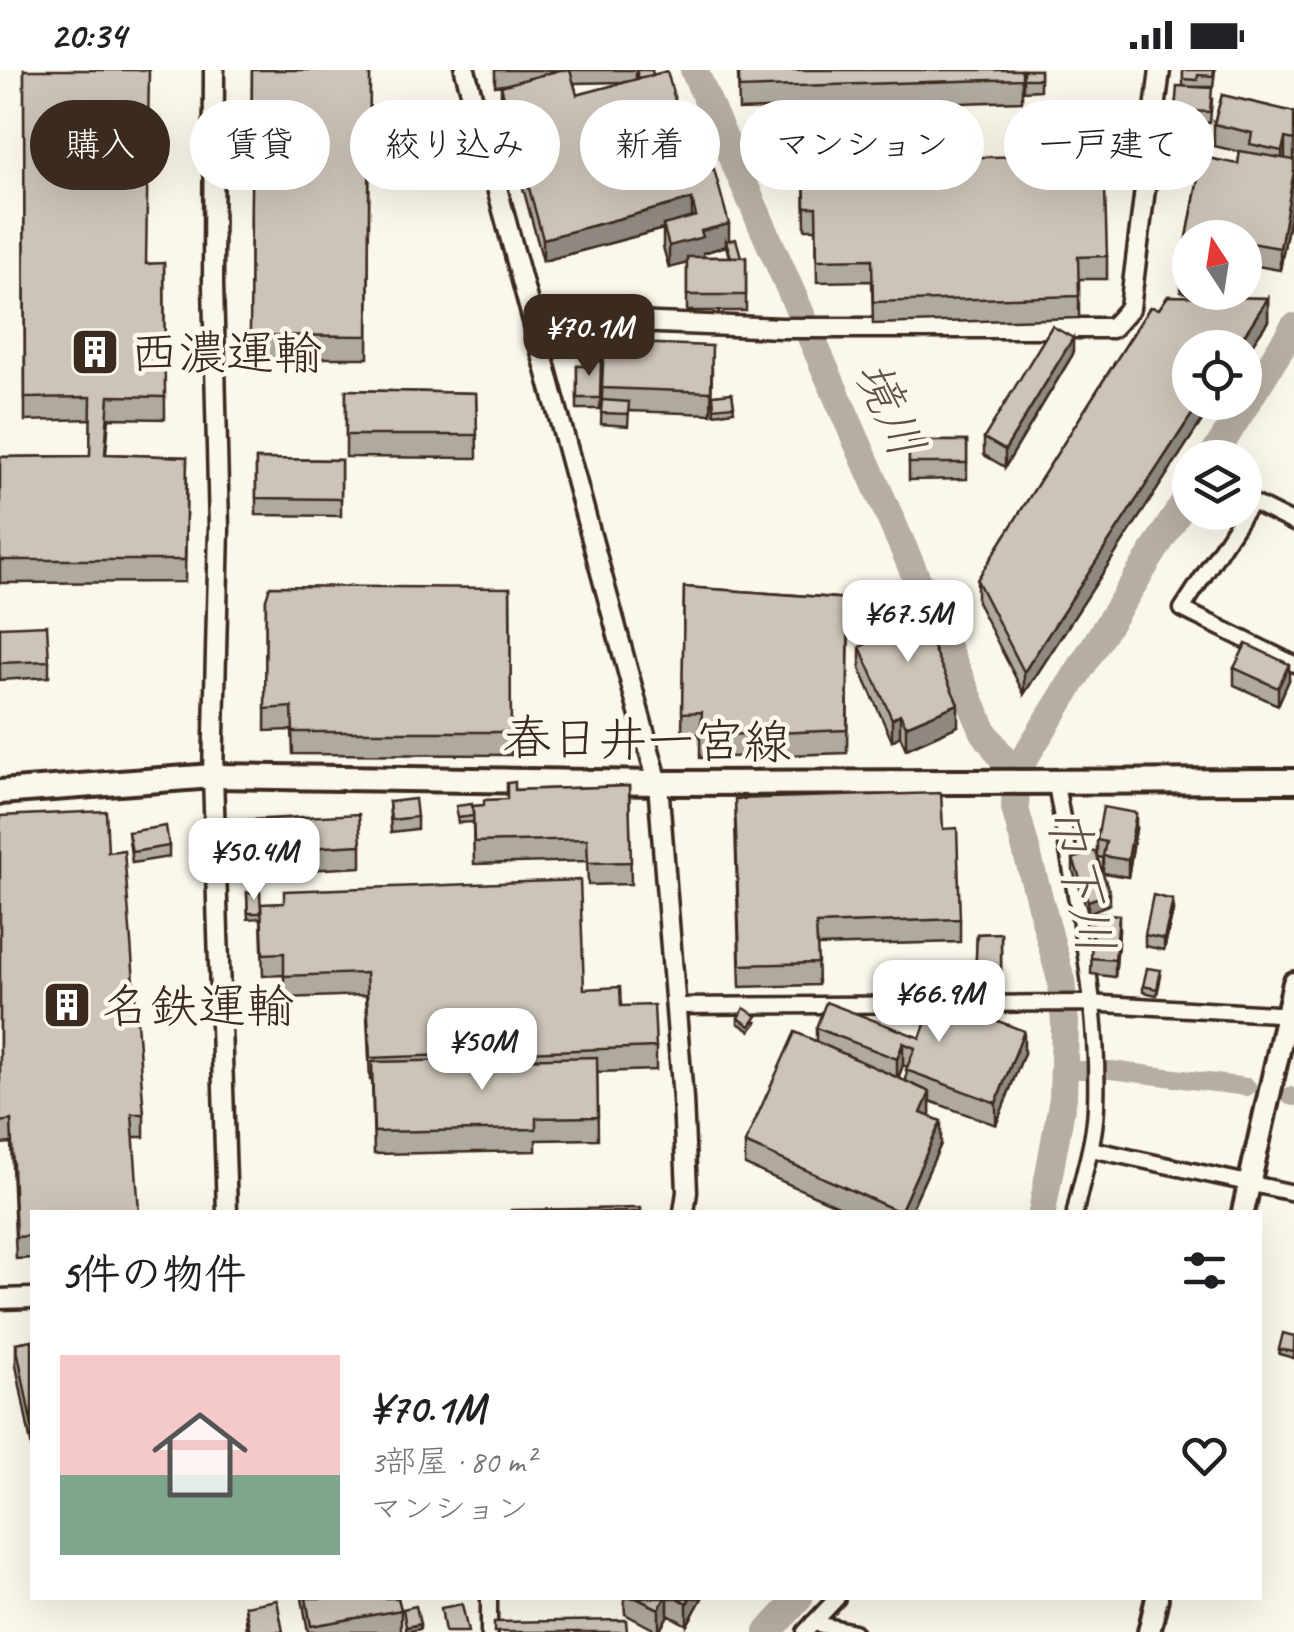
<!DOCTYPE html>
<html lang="ja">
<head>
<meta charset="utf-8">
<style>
  :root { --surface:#fff; --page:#f2f2f2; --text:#202124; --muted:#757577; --accent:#3b2a1e }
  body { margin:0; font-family:Caveat,"Klee One",sans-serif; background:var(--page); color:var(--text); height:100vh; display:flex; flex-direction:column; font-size:38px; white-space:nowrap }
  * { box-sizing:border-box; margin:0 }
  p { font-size:32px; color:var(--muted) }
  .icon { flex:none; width:55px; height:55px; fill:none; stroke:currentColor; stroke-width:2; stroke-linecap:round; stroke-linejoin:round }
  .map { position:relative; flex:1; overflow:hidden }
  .panel { position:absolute; left:30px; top:1140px; width:1232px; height:390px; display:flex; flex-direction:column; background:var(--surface); border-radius:0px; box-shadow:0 10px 40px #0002 }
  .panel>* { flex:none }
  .banner { position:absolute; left:30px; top:30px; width:1235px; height:90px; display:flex; gap:20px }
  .needle { width:65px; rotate:348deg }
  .tools { position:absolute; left:1172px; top:150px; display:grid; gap:20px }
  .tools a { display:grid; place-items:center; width:90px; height:90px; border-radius:50%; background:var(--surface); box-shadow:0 10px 40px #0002; font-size:50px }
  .price { position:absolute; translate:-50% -85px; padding:0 22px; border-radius:20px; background:#fff; color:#222; font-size:32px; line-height:65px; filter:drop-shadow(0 2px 5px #0008) }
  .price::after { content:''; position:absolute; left:50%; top:60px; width:30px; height:22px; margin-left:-15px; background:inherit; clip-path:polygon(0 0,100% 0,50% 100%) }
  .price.on { background:var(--accent); color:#fff }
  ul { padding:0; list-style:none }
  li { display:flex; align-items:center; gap:30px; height:250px; padding:0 30px }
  li span { display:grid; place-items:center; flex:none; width:280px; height:200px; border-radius:0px; color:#555 }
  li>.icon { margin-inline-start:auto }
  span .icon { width:120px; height:120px; fill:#fffc; stroke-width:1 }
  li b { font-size:42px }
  h2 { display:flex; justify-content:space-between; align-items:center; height:120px; padding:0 30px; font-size:42px }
  .tag { padding:0 35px; border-radius:45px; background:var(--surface); box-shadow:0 10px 40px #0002; font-size:35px; line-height:90px }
  .tag.on { background:var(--accent); color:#fff }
  .status { display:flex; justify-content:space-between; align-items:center; height:70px; padding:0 50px; background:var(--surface); direction:ltr }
  .status svg { height:28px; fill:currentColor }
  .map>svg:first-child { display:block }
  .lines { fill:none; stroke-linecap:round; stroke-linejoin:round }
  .canal { stroke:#b6aea2; stroke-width:18 }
  .river { stroke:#b6aea2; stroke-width:28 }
  .minor-casing { stroke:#3b2a1e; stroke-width:21 }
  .tertiary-casing { stroke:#3b2a1e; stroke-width:25 }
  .secondary-casing { stroke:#3b2a1e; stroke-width:28 }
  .primary-casing { stroke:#3b2a1e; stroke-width:30 }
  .minor { stroke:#fbf7ec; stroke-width:14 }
  .tertiary { stroke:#fbf7ec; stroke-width:18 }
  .secondary { stroke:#fbf7ec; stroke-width:20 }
  .primary { stroke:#fbf7ec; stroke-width:22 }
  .wall { fill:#afa99f; stroke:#3b2a1e; stroke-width:2.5; fill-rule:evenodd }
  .shaded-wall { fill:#8f8982; stroke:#3b2a1e; stroke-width:2.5 }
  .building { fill:#ccc4b9; stroke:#3b2a1e; stroke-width:2.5 }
  .labels { text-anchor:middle; stroke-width:9; stroke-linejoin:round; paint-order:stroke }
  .poi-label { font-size:48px; fill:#3b2a1e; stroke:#fbf7ec; text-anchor:start }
  .street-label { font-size:48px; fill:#3b2a1e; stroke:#fbf7ec }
  .water-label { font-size:50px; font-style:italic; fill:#605246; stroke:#fbf7ec }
</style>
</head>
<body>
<div class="status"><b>20:34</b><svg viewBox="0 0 49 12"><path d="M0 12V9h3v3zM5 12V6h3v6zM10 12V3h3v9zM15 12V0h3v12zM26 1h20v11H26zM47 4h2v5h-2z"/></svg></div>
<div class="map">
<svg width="1294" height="1562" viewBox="0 0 1294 1562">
  <rect width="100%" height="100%" fill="#fbf7ec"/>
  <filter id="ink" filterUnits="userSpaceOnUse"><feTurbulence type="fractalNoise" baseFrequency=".01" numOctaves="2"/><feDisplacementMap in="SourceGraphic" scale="20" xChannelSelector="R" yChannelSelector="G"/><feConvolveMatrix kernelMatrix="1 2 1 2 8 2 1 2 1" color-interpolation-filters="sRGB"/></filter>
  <g filter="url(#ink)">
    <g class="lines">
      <g class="canal">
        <polyline points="1065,1000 1111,1000 1247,1017"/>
        <polyline points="1290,1026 1294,1027"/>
      </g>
      <g class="river">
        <polyline points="694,0 984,662 1016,707"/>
        <polyline points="1212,388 1294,257"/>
        <polyline points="1042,1142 1063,1028 1065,953 1061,910 1015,738 1016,707 1022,692 1190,423"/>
        <polyline points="768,1562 799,1528"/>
      </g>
      <g class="minor-casing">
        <g id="minor">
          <polyline points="1245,442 1182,539 1294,594"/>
          <polyline points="1245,442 1252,432 1294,453"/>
          <path d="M1056,714c18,106 44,213 40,322 -1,36 -14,71 -21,106"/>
          <polyline points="677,936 1087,933 1293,945"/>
          <polyline points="1091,1079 1294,1123"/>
          <polyline points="489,1528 489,1562"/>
          <polyline points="813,1553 854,1562"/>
          <polyline points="805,1562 837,1528"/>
        </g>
      </g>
      <g class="tertiary-casing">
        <g id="tertiary">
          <polyline points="214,0 213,213 219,458 213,706 227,1142"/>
          <polyline points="465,0 658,713 683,1029 687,1122 684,1142"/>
          <polyline points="534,248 781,258 1112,258 1130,238 1160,0"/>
          <polyline points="0,1229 32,1228"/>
        </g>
      </g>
      <g class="secondary-casing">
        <g id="secondary">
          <polyline points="1243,1142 1294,913"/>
          <polyline points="1149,1562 1157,1528"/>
        </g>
      </g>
      <g class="primary-casing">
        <polyline id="primary" points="0,722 213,706 658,713 1294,711"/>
      </g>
      <use href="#minor" class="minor"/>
      <use href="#tertiary" class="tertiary"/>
      <use href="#secondary" class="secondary"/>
      <use href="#primary" class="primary"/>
    </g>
    <g class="wall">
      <polygon points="24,0 146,194 164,193 165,349 109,348 106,384 187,387 185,512 0,513 0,387 90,386 91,349 25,351"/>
      <polygon points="252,0 370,0 368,288 250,288"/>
      <path d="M495,0h141v9v-9l17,5 42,99 34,67 12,16h5v54h-59v-48l-18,5 -6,-21v-18l-120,32 -42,-153v-22l3,-1 -9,1zM627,12l-50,13 -3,-12zM726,176l3,11h-26v-4z"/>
      <polygon points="738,0 1022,0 1022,31 739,40"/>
      <polygon points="1023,0 1040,0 1040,20 1023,21"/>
      <polygon points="1183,0 1215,0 1213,17 1198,17 1212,29 1210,53 1192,52 1191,66 1174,65 1174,54 1183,16"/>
      <polygon points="1222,25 1294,42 1294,123 1280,200 1245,194 1245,168 1190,168 1190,222 1233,222 1232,228 1268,228 1268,251 1245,285 1245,278 1190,278 1190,332 1214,332 1024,624 977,532 977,510 1150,237 1159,239 1168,226 1206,227 1181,222 1181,200 1202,87 1238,94 1240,82 1214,76 1214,54"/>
      <polygon points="804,89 874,89 1107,186 1107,209 1079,209 1079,248 873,254 872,211 817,212 816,159 805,159"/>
      <polygon points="604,272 712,298 711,344 629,341 628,356 601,354"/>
      <polygon points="1073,284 1005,397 984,385 984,368"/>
      <polygon points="601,288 600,339 577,339 577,296 584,296"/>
      <polygon points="346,320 476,323 477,388 346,387"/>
      <polygon points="732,323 734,341 714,344 713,325"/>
      <polygon points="909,371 967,371 967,409 909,410"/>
      <polygon points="256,389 341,390 341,446 256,445"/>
      <polygon points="684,517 849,529 847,683 700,688 700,664 682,665"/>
      <polygon points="510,518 511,685 293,684 292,660 265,661 266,529"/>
      <polygon points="884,519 958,656 906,679 900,666 892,671 860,599 860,577 892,562 884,542"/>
      <polygon points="0,557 49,591 49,607 0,610"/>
      <polygon points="1234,598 1289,610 1278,635 1234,615"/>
      <polygon points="629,716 631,814 588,815 587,791 474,794 473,752 458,753 456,742 507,729 515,720"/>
      <polygon points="389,732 417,747 417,759 391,762"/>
      <polygon points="0,746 108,782 144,1044 144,1067 134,1067 32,1142 32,1188 16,1189 11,1073 0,1074"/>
      <polygon points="249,750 361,775 361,797 250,803"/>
      <polygon points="735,751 943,759 960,849 960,872 817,876 818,915 740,917"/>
      <polygon points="1136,759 1128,807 1103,803 1103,788 1097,787 1110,834 1089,842 1119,861 1115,907 1091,904 1092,872 1086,872 1088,842 1073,801 1073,789 1097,787 1097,770"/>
      <polygon points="128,762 169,776 169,787 132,793"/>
      <polygon points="247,823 261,834 584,919 621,936 656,977 656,1000 597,1002 598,1069 536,1070 536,1081 374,1084 372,1010 370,1010 366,925 284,928 284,905 263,906 261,848 248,849"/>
      <polygon points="1173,841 1164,880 1145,876 1145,865"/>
      <polygon points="1001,863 1001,918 975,919 977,864"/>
      <polygon points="1161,906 1157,925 1143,922 1143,916"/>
      <polygon points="738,948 757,952 750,961 738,953"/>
      <path d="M816,958l104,10 104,15 -28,72 -66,-24v15l11,28 -31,68h-58l-107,-47v-22l71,-101zM903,995l4,2 -1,15 -8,-4z"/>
      <polygon points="1294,1266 1294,1288 1279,1284 1279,1279"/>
      <polygon points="32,1270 32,1379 16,1295 16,1273"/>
      <polygon points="302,1528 398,1528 401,1540 401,1562 308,1562"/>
      <polygon points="624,1528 702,1528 687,1555 668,1545 659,1562 625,1544"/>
      <polygon points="245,1536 283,1562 247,1562"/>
    </g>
    <g class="shaded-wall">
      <polygon points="1285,68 1285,90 1282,104 1282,81"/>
      <polygon points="1294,101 1294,123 1280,200 1280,178"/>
      <polygon points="692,129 692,151 663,155 663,159 543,191 543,169"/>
      <polygon points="729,154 729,176 726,171 726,176 703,183 703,189 669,198 669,176 701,161"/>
      <polygon points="1268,228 1268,251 1245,285 1245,278 1236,278"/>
      <polygon points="1073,268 1073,284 1005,397 1005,380"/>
      <polygon points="1200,332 1214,332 1024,624 1024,602"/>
      <polygon points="1289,594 1289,610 1278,635 1278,618"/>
      <polygon points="958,634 958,656 906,679 906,656"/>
      <polygon points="900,644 900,666 892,671 892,649"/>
      <polygon points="1136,743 1136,759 1128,807 1128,790"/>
      <polygon points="1110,823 1110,834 1088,843 1088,831"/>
      <polygon points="1173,830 1173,841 1164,880 1164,869"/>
      <polygon points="1119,845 1119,861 1115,907 1115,890"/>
      <polygon points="1024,961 1024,983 996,1055 996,1033"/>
      <polygon points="903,973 903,995 897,1011 897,989"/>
      <polygon points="930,1022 930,1044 921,1065 921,1043"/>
      <polygon points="941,1051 941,1074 910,1142 900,1142"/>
      <polygon points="665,1528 668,1528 668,1545 659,1562 659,1539"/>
      <polygon points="690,1528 702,1528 687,1555 687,1533"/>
      <polygon points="420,1554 420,1559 406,1562 406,1557"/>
    </g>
    <g class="building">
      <polygon points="24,0 149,0 146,194 164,193 165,327 109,326 105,384 187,387 185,490 0,490 0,387 90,386 91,327 25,328"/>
      <polygon points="252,0 370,0 368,266 250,265"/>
      <polygon points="560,0 570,0 577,25 667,1 695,104 714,99 729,154 701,161 703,167 669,176 663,155 696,146 692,129 543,169 501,16"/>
      <polygon points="637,0 652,0 653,5 637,8"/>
      <polygon points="739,0 1022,0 1022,9 739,18"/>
      <rect x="1023" y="0" width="17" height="9"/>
      <polygon points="1183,0 1214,0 1213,6 1198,5 1197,10 1183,9"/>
      <polygon points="1177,16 1212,18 1210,42 1192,41 1191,55 1174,54"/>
      <polygon points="1222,25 1294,42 1294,70 1285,68 1282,81 1250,74 1252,63 1214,54"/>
      <polygon points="873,77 874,89 1104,85 1107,186 1078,187 1079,226 873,232 872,189 817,190 816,137 805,137 804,89 817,88 817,78"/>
      <polygon points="1240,81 1294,90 1294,101 1280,178 1245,172 1245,168 1190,168 1190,202 1181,200 1202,87 1238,94"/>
      <polygon points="736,169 741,187 731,187 726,171"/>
      <rect x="687" y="187" width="59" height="38"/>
      <polygon points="1168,226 1268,228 1236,278 1190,278 1190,332 1200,332 1024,602 977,510 1150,237 1159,239"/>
      <polygon points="1052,256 1073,268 1005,380 984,368"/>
      <polygon points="604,272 712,276 711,322 602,318"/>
      <polygon points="585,288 601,288 600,328 577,328 577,296 584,296"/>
      <polygon points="346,320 476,323 477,365 346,365"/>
      <polygon points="732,323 734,336 714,338 713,325"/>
      <polygon points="602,330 629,332 628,344 601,343"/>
      <rect x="909" y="371" width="58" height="22"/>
      <polygon points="256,389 341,390 341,429 256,428"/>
      <polygon points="904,512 958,634 906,656 900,644 892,649 860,577 899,558 884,519"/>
      <polygon points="270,516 510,518 511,662 293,662 292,637 265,639 266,529"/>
      <polygon points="684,517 849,529 847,660 700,666 702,642 682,643"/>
      <polygon points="47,555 49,591 0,593 0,557"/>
      <polygon points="1246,574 1289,594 1278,618 1234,598"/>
      <polygon points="515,712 515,720 629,716 631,792 588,793 587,769 474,772 473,736 484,735 484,730 507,729 507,713"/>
      <polygon points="941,723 943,759 957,758 960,849 816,854 818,893 740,895 735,729"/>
      <polygon points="415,729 417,747 391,750 389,732"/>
      <polygon points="472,734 473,746 458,748 456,736"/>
      <polygon points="1103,737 1136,743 1128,790 1103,786 1106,772 1097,770"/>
      <polygon points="106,741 108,782 124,780 144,1044 132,1044 139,1142 32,1142 32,1166 16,1167 11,1050 0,1052 0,746"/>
      <polygon points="359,744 361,775 250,781 249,750"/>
      <polygon points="166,756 169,776 132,782 128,762"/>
      <polygon points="1095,781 1110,823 1088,831 1073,789"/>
      <polygon points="580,810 584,919 620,917 621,936 654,935 656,977 370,988 366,903 284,906 284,883 263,884 261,834 284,833 284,821"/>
      <polygon points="260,822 261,843 248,843 247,823"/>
      <polygon points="1153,825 1173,830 1164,869 1145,865"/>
      <polygon points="1087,842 1119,845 1115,890 1091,888 1093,855 1086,855"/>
      <polygon points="1001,863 1001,907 975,908 977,864"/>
      <polygon points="1147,898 1161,900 1157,919 1143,916"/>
      <polygon points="935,927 1024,961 996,1033 906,1000 915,978 903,973 897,989 816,958 826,932 920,968"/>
      <polygon points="744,938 757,946 750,956 738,948"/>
      <polygon points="795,962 930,1022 921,1043 941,1051 900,1142 745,1073"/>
      <polygon points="597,987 598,1047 536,1048 536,1059 374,1062 372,992"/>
      <polygon points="641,1138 641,1142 511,1142 511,1140"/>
      <polygon points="1283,1263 1294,1266 1294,1282 1279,1279"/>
      <polygon points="32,1270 32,1357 16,1273"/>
      <polygon points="306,1528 398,1528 401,1540 311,1556"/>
      <polygon points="636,1528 665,1528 659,1539"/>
      <polygon points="677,1528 690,1528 687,1533"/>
      <polygon points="277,1530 283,1562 250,1562 245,1536"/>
      <polygon points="462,1534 468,1562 445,1562 441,1538"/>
      <polygon points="416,1536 420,1554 406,1557 403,1539"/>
      <polygon points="626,1550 627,1562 494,1562 494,1552"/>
    </g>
  </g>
  <defs>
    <g id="building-square" transform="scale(2.5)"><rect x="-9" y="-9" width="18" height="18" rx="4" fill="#3b2a1e" stroke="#fbf7ec"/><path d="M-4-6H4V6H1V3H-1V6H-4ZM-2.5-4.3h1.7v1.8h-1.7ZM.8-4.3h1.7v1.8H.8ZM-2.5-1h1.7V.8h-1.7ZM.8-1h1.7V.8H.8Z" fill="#fff"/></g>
  </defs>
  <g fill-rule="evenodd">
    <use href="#building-square" x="95" y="282"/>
    <use href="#building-square" x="67" y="935"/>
  </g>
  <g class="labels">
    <g class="poi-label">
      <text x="130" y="299">西濃運輸</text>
      <text x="102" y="952">名鉄運輸</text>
    </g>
    <g class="street-label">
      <text transform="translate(647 669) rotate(1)" y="17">春日井一宮線</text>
    </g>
    <g class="water-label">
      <text transform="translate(891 338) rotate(66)" y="18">境川</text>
      <text transform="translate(1082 809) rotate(77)" y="18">巾下川</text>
    </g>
  </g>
</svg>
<div class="tools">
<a><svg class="needle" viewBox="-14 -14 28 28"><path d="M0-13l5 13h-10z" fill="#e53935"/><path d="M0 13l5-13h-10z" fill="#757577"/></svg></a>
<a><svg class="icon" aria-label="locate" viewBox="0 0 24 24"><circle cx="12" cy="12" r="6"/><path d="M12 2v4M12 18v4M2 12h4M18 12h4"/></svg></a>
<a><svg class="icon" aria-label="layers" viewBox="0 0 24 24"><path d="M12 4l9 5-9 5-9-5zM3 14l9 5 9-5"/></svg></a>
</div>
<b class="price on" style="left:589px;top:309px">¥70.1M</b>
<b class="price" style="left:908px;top:595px">¥67.5M</b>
<b class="price" style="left:254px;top:833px">¥50.4M</b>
<b class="price" style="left:939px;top:975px">¥66.9M</b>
<b class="price" style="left:482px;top:1023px">¥50M</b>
<div class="banner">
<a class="tag on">購入</a>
<a class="tag">賃貸</a>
<a class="tag">絞り込み</a>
<a class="tag">新着</a>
<a class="tag">マンション</a>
<a class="tag">一戸建て</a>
</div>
<section class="panel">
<h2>5件の物件<svg class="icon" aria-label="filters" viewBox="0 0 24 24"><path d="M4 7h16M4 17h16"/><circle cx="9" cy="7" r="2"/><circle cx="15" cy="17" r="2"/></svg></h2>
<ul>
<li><span style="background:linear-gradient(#f6c9c9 60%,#7fa58c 0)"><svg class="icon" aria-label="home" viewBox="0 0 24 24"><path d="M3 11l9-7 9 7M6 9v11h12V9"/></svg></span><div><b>¥70.1M</b><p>3部屋 · 80 m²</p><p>マンション</p></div><svg class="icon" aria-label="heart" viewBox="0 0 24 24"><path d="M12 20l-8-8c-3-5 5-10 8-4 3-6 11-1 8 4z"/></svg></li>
</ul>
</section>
</div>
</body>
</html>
